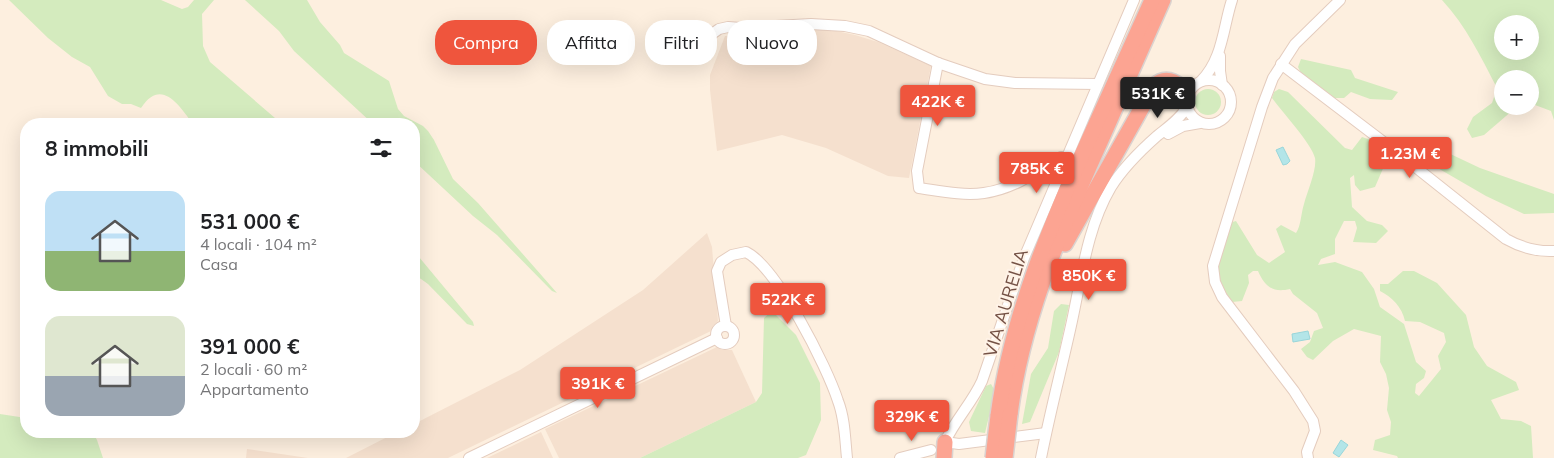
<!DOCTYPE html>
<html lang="it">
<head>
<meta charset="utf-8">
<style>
  :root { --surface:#fff; --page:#f2f2f2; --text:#202124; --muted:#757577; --accent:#ef553d }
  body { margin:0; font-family:Mulish,sans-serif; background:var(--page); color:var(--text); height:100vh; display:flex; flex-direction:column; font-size:19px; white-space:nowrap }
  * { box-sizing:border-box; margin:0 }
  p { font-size:16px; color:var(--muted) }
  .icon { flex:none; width:28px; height:28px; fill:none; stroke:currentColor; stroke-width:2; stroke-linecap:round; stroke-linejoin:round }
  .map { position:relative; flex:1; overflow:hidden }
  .details { position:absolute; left:20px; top:118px; width:400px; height:320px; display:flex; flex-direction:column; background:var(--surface); border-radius:20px; box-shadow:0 5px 20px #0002 }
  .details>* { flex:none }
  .banner { position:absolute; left:435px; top:20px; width:475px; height:45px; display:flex; gap:10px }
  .buttons { position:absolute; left:1494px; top:15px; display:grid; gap:10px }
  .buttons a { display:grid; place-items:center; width:45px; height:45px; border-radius:50%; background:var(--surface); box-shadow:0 5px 20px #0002; font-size:25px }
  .price { position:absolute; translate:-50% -42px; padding:0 11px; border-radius:5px; background:var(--accent); color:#fff; font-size:16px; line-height:32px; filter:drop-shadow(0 1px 2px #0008) }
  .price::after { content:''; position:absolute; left:50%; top:30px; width:15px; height:11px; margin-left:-8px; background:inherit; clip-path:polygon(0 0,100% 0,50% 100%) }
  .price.on { background:#222; color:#fff }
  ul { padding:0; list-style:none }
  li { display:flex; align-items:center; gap:15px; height:125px; padding:0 25px }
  li span { display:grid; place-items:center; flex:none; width:140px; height:100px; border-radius:15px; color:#555 }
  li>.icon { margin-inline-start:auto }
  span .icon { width:60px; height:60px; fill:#fffc; stroke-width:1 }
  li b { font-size:21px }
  h2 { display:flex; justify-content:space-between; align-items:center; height:60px; padding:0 25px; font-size:21px }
  .tag { padding:0 18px; border-radius:20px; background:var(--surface); box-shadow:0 5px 20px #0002; font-size:18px; line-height:45px }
  .tag.on { background:var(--accent); color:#fff }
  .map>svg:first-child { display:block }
  .residential { fill:#f5e0ce }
  .green { fill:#d4ebbe; fill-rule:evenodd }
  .water { fill:#b3e5e8; stroke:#99d6da }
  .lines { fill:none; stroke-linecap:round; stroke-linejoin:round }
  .minor-casing { stroke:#e4ccbe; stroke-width:12 }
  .highway-casing { stroke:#dbd2cf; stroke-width:18 }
  .minor { stroke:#fff; stroke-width:10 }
  .highway { stroke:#fca492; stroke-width:15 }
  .highway-bridge-casing { stroke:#dbd2cf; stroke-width:18; stroke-linecap:butt }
  .highway-bridge { stroke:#fca492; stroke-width:15 }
  .labels { text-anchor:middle; stroke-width:4; stroke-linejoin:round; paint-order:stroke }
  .street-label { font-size:18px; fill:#755246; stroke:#fff3e7 }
</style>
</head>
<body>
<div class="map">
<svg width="1554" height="458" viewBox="0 0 1554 458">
  <rect width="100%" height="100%" fill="#fdefdf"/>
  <g class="residential">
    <polygon points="802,29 827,29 855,35 878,42 931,66 909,178 888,176 826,148 782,135 717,151 710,90 710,75 725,36"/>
    <polygon points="707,233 712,247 718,321 713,326 711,331 448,458 346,458 399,431 414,431 414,424 520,370 643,290"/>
    <polygon points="717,347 722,350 732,350 756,402 640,458 559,458 545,429"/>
    <polygon points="541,432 553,458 487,458"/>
    <polygon points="247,449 308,458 246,458"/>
  </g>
  <g class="green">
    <path d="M9,0h152l21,9 6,-2 6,-7h20l-12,14 1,32 7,16 72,62h-89c-14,-19 -32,-47 -52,-16l-10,-4h-9l-14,-8 -18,-29 -18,-10 -24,-19z"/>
    <polygon points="245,0 307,0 320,22 340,45 344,53 389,81 398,109 404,116 423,126 428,131 434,140 453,179 478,203 557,293 552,291 497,235 473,216 414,161 414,124 373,124 294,51 279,31"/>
    <path d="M1442,0h112v120l-3,-9 -16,-6 -5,1v-27h-28v27h28l-17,4 -29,25 -12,3 -5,-9 6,-12 19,-14 5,-15c-16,-31 -31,-62 -55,-88zM1502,24h28v27h-28z"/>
    <polygon points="1301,59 1351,70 1355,78 1398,92 1392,100 1370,99 1351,92 1344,98 1333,98 1302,75 1298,67"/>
    <circle cx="1208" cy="102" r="13"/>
    <path d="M1279,89l9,3 57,56 7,2 10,-13 12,4 14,16 -13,30 -15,4 -5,-6 -1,-10 -4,3 2,29 15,14 15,4 6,6 -12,12 -23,-1 4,-14 -2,-7h-11l-9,18v15l-14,5 -3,6 17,-3 27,10 12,17 6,18 24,17 12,38 10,9 -2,7 -8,6 -1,9 4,3 22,-27 -3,-13 8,-14 -2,-9 -24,-11 -15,-1c-3,-14 -13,-24 -25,-30v-7h8l15,-13h11l23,12 29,32 8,32 13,19 29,16 3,8 -28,10 10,19 20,2 10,5 2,32h-135l-1,-2 -24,-6 2,-10 15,-5 1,-13 -4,-12 2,-22 -3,-14 -6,-12 1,-26 -27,-7 -21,12 -20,19 -6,-3 -6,-8 9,-7 4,-11 9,-3 -6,-15 -24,-19 -3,-5c-17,4 -25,-2 -32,-18h-5l-5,4 1,8 -7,18 -10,1c-22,-32 -14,-44 -3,-79l7,-2 21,34 12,8 16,-11 -9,-23 5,-4 15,8c5,-7 5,-20 8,-29 3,-12 13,-34 11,-46 -3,-14 -33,-46 -43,-60l2,-6z"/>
    <polygon points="1433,151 1444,151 1480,168 1554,194 1554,213 1524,214 1486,196 1429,163 1428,154"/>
    <polygon points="414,251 473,322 474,326 467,324 428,284 414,274"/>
    <polygon points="1061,304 1069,305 1059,352 1030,422 1022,424 1031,374 1048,348 1054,311"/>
    <polygon points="772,311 796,335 820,383 821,420 806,455 798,458 640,458 756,402 762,393 764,318"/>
    <polygon points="991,384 995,391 985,433 971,431 969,422 986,386"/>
    <polygon points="0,414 26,418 26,431 92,431 97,440 103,458 0,458"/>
  </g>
  <g class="water">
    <polygon points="1283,147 1290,161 1287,164 1283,165 1276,150"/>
    <polygon points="1308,331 1310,339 1293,342 1292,334"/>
    <polygon points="1341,440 1348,445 1339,457 1333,453"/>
  </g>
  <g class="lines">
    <g class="minor-casing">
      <g id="minor">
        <polyline points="712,34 719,29 728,27 741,28 811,24 845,26 869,31 938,63 985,79 1015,83 1098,84"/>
        <polyline points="1220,56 1220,71 1222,85"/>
        <path d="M938,63l-21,108 2,17c21,3 44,8 65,5 29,-4 53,-21 77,-36l5,1"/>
        <path d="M1281,64l113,86 112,89c16,9 30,13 48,12"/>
        <circle cx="1209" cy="102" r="22"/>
        <path d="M1201,81c22,-22 22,-54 31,-81"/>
        <polyline points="1168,134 1183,126 1200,123"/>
        <path d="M726,326l-9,-55 4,-9 11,-7 14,-3c31,15 81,115 92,149 7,18 7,38 9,57"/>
        <circle cx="725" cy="335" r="9"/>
        <path d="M1046,433l-87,11 -14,-2c10,-22 27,-39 37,-61l42,-123 110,-258"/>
        <polyline points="469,458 717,338"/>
        <polyline points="900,458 931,450"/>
        <path d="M1041,458c9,-46 21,-91 31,-137 10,-46 15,-93 39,-134 12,-19 29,-36 46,-51 11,-9 22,-16 30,-29"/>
        <polyline points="1308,458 1307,452 1315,431 1313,421 1294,391 1222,297 1215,282 1213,266 1262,107 1273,78 1295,44 1340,0"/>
      </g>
    </g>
    <g class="highway-casing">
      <g id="highway">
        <path d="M1065,244l89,-158c13,-12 27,-3 33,11"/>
        <path d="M1010,414c12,-91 47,-175 84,-258 23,-52 46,-104 69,-156"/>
        <path d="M998,416c13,-98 51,-188 91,-277 21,-47 42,-93 63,-139"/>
        <polyline points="944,458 945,442"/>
      </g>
    </g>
    <use href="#minor" class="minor"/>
    <use href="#highway" class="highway"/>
    <g class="highway-bridge-casing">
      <g id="highway-bridge">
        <polyline points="993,458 998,416"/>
        <polyline points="1005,458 1010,414"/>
      </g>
    </g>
    <use href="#highway-bridge" class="highway-bridge"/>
  </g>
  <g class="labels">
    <g class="street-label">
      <text transform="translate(1006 303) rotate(-73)" y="6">VIA AURELIA</text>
    </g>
  </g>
</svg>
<div class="buttons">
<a>+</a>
<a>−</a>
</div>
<b class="price on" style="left:1158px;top:119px">531K €</b>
<b class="price" style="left:938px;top:127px">422K €</b>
<b class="price" style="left:1410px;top:179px">1.23M €</b>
<b class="price" style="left:1037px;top:194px">785K €</b>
<b class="price" style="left:1089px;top:301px">850K €</b>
<b class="price" style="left:788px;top:325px">522K €</b>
<b class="price" style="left:598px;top:409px">391K €</b>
<b class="price" style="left:912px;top:442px">329K €</b>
<div class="banner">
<a class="tag on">Compra</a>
<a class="tag">Affitta</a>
<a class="tag">Filtri</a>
<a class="tag">Nuovo</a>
</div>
<section class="details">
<h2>8 immobili<svg class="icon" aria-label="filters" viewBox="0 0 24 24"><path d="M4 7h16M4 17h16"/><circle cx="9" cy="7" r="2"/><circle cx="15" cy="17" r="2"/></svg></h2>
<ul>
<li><span style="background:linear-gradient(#bfe0f5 60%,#8fb573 0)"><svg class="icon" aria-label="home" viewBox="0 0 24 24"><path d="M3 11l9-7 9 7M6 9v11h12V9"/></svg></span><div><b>531 000 €</b><p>4 locali · 104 m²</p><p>Casa</p></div></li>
<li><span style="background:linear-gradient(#dfe7d0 60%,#9aa5b1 0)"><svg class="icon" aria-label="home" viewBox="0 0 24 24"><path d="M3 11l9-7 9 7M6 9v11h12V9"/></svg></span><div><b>391 000 €</b><p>2 locali · 60 m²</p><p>Appartamento</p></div></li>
</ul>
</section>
</div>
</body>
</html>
